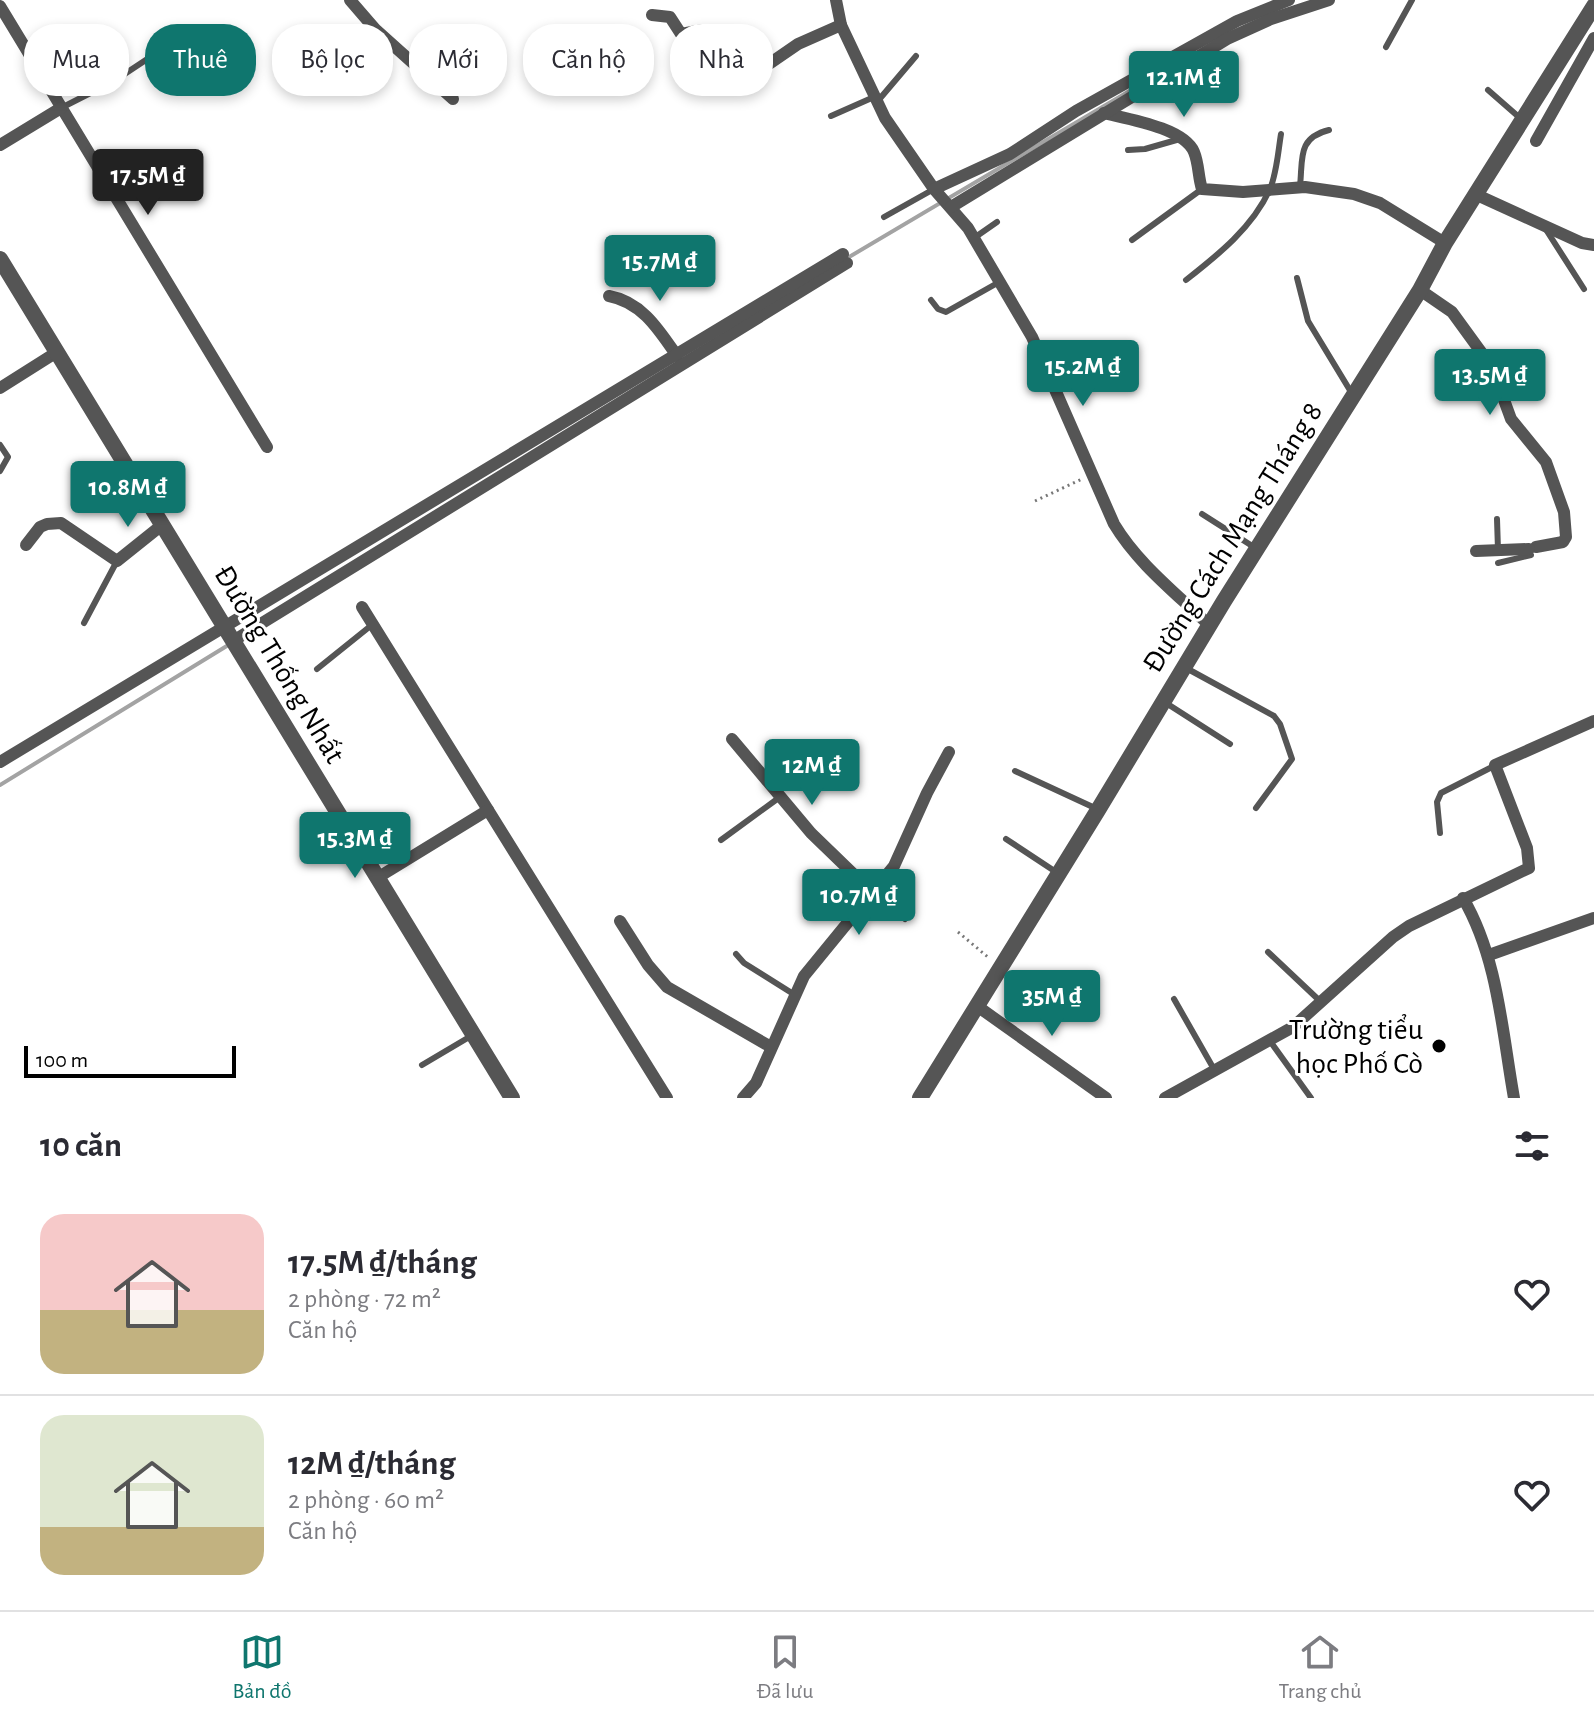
<!DOCTYPE html>
<html lang="vi">
<head>
<meta charset="utf-8">
<style>
  :root { --surface:#fff; --page:#f7f7f7; --text:#2b2b33; --muted:#7c7c81; --line:#e1e1e2; --accent:#0f766e }
  body { margin:0; font-family:"Alegreya Sans",sans-serif; background:var(--page); color:var(--text); height:100vh; display:flex; flex-direction:column; font-size:30px; white-space:nowrap }
  * { box-sizing:border-box; margin:0 }
  p { font-size:26px; color:var(--muted) }
  .icon { flex:none; width:44px; height:44px; fill:none; stroke:currentColor; stroke-width:2; stroke-linecap:round; stroke-linejoin:round }
  .map { position:relative; height:1098px; overflow:hidden }
  .details { display:flex; flex-direction:column; background:var(--surface); flex:1 }
  .details>* { flex:none }
  .top-card { position:absolute; left:24px; top:24px; width:800px; height:72px; display:flex; gap:16px }
  .scale { position:absolute; left:24px; bottom:20px; width:212px; box-sizing:border-box; padding-left:8px; border:4px solid #000; border-top:0; font-size:22px; line-height:28px; white-space:nowrap; color:#000; -webkit-text-stroke:6px #fff; paint-order:stroke }
  .price { position:absolute; translate:-50% -68px; padding:0 18px; border-radius:8px; background:var(--accent); color:#fff; font-size:26px; line-height:52px; filter:drop-shadow(0 2px 4px #0008) }
  .price::after { content:''; position:absolute; left:50%; top:48px; width:24px; height:18px; margin-left:-12px; background:inherit; clip-path:polygon(0 0,100% 0,50% 100%) }
  .price.on { background:#222; color:#fff }
  ul { padding:0; list-style:none }
  li { display:flex; align-items:center; gap:24px; height:200px; padding:0 40px }
  li+li { border-top:2px solid var(--line) }
  li span { display:grid; place-items:center; flex:none; width:224px; height:160px; border-radius:24px; color:#555 }
  li>.icon { margin-inline-start:auto }
  span .icon { width:96px; height:96px; fill:#fffc; stroke-width:1 }
  li b { font-size:34px }
  h2 { display:flex; justify-content:space-between; align-items:center; height:96px; padding:0 40px; font-size:34px }
  .pill { padding:0 28px; border-radius:32px; background:var(--surface); box-shadow:0 4px 12px #0003; font-size:28px; line-height:72px }
  .pill.on { background:var(--accent); color:#fff }
  .tab-bar { display:flex; justify-content:space-around; align-items:center; height:112px; border-top:2px solid var(--line); background:var(--surface); font-size:22px; color:var(--muted) }
  .tab-bar a { display:grid; justify-items:center; gap:4px }
  .tab-bar .on { color:var(--accent) }
  .map>svg:first-child { display:block }
  .lines { fill:none; stroke-linecap:round; stroke-linejoin:round }
  .stream { stroke:#a3a3a3; stroke-width:4 }
  .path { stroke:#777; stroke-width:3; stroke-dasharray:2 4; stroke-linecap:butt }
  .service { stroke:#555; stroke-width:6 }
  .minor { stroke:#555; stroke-width:12 }
  .tertiary { stroke:#555; stroke-width:16 }
  .poi-dot { fill:#000; stroke:#fff; stroke-width:3 }
  .labels { text-anchor:middle; stroke-width:6; stroke-linejoin:round; paint-order:stroke }
  .street-label { font-size:30px; fill:#000; stroke:#fff }
  .poi-label { font-size:30px; fill:#000; stroke:#fff; text-anchor:end }
</style>
</head>
<body>
<div class="map">
<svg width="1594" height="1098" viewBox="0 0 1594 1098">
  <rect width="100%" height="100%" fill="#fff"/>
  <g class="lines">
    <g class="stream">
      <polyline points="844,260 1143,83"/>
      <polyline points="0,785 230,644"/>
    </g>
    <g class="path">
      <polyline points="1035,501 1082,479"/>
      <polyline points="958,932 989,958"/>
    </g>
    <g class="service">
      <polyline points="1386,47 1412,0"/>
      <polyline points="1488,90 1520,118"/>
      <polyline points="877,102 916,56"/>
      <polyline points="61,108 114,81 167,46"/>
      <polyline points="831,116 874,97"/>
      <polyline points="1128,150 1145,149 1180,139"/>
      <path d="M1300,186c3,-28 -3,-48 29,-56"/>
      <polyline points="884,217 934,189"/>
      <polyline points="1545,228 1584,289"/>
      <polyline points="974,238 997,222"/>
      <polyline points="1132,240 1202,189"/>
      <polyline points="1297,278 1308,321 1351,392"/>
      <path d="M1186,280c32,-25 67,-53 84,-91 7,-17 8,-37 11,-55"/>
      <polyline points="931,300 938,309 946,312 1001,281"/>
      <polyline points="0,445 8,457 0,471"/>
      <polyline points="1202,514 1257,549"/>
      <polyline points="1497,519 1498,550"/>
      <polyline points="1498,563 1531,555"/>
      <polyline points="84,623 117,561"/>
      <polyline points="1186,668 1274,716 1280,724 1292,759 1256,808"/>
      <polyline points="317,669 373,624"/>
      <polyline points="1166,703 1230,744"/>
      <polyline points="1015,771 1095,808"/>
      <polyline points="1440,833 1437,802 1441,793 1494,766"/>
      <polyline points="1006,839 1056,872"/>
      <polyline points="721,840 780,797"/>
      <polyline points="874,891 905,919"/>
      <polyline points="1268,952 1321,1002"/>
      <polyline points="736,954 744,963 795,995"/>
      <polyline points="1174,999 1215,1071"/>
      <polyline points="1270,1041 1311,1098"/>
      <polyline points="422,1065 471,1036"/>
    </g>
    <g class="minor">
      <polyline points="350,0 375,29 453,99"/>
      <path d="M836,0l5,25 44,93 49,71 34,39 64,109 82,187c24,40 62,69 95,101"/>
      <polyline points="0,6 267,447"/>
      <polyline points="652,15 670,17 681,34 703,30 708,32 743,79 750,77 798,44 841,25"/>
      <path d="M1104,113c24,6 80,15 90,39 5,12 4,25 8,37l41,3 62,-5 49,7 26,9 65,40"/>
      <polyline points="1536,141 1594,38"/>
      <polyline points="0,145 61,108"/>
      <polyline points="934,189 1010,154 1076,111 1237,21 1289,0"/>
      <polyline points="1477,195 1582,243 1594,245"/>
      <polyline points="951,207 1227,39 1271,19 1329,0"/>
      <polyline points="1420,290 1452,312 1492,367 1511,419 1546,462 1564,512 1566,537 1563,542 1536,547"/>
      <path d="M609,296c33,6 50,34 68,60"/>
      <polyline points="0,388 57,352"/>
      <polyline points="26,545 40,527 47,524 61,523 117,561 162,525"/>
      <polyline points="1476,551 1529,549"/>
      <polyline points="362,607 667,1098"/>
      <polyline points="233,641 847,263"/>
      <polyline points="732,739 811,833 873,893"/>
      <polyline points="0,762 843,254"/>
      <polyline points="377,878 488,810"/>
      <path d="M1463,898c35,60 39,133 51,200"/>
      <polyline points="620,921 648,965 667,987 771,1047"/>
      <polyline points="1489,955 1594,918"/>
      <polyline points="977,1006 1106,1098"/>
      <polyline points="743,1098 756,1083 804,976 894,866 927,793 949,752"/>
      <polyline points="1165,1098 1293,1027 1393,937 1409,926 1529,868 1527,848 1495,765 1594,721"/>
    </g>
    <g class="tertiary">
      <polyline points="0,259 512,1098"/>
      <polyline points="920,1098 1098,810 1224,601 1420,290 1445,243 1594,6"/>
    </g>
  </g>
  <circle class="poi-dot" cx="1439" cy="1046" r="8"/>
  <g class="labels">
    <g class="street-label">
      <text transform="translate(1232 537) rotate(-58)" y="10">Đường Cách Mạng Tháng 8</text>
      <text transform="translate(280 664) rotate(59)" y="10">Đường Thống Nhất</text>
    </g>
    <g class="poi-label">
      <text x="1423" y="1039">Trường tiểu<tspan x="1423" dy="34">học Phố Cò</tspan></text>
    </g>
  </g>
</svg>
<div class="scale">100 m</div>
<b class="price" style="left:1184px;top:119px">12.1M ₫</b>
<b class="price on" style="left:148px;top:217px">17.5M ₫</b>
<b class="price" style="left:660px;top:303px">15.7M ₫</b>
<b class="price" style="left:1083px;top:408px">15.2M ₫</b>
<b class="price" style="left:1490px;top:417px">13.5M ₫</b>
<b class="price" style="left:128px;top:529px">10.8M ₫</b>
<b class="price" style="left:812px;top:807px">12M ₫</b>
<b class="price" style="left:355px;top:880px">15.3M ₫</b>
<b class="price" style="left:859px;top:937px">10.7M ₫</b>
<b class="price" style="left:1052px;top:1038px">35M ₫</b>
<div class="top-card">
<a class="pill">Mua</a>
<a class="pill on">Thuê</a>
<a class="pill">Bộ lọc</a>
<a class="pill">Mới</a>
<a class="pill">Căn hộ</a>
<a class="pill">Nhà</a>
</div>
</div>
<section class="details">
<h2>10 căn<svg class="icon" aria-label="filters" viewBox="0 0 24 24"><path d="M4 7h16M4 17h16"/><circle cx="9" cy="7" r="2"/><circle cx="15" cy="17" r="2"/></svg></h2>
<ul>
<li><span style="background:linear-gradient(#f6c9c9 60%,#c2b280 0)"><svg class="icon" aria-label="home" viewBox="0 0 24 24"><path d="M3 11l9-7 9 7M6 9v11h12V9"/></svg></span><div><b>17.5M ₫/tháng</b><p>2 phòng · 72 m²</p><p>Căn hộ</p></div><svg class="icon" aria-label="heart" viewBox="0 0 24 24"><path d="M12 20l-8-8c-3-5 5-10 8-4 3-6 11-1 8 4z"/></svg></li>
<li><span style="background:linear-gradient(#dfe7d0 70%,#c2b280 0)"><svg class="icon" aria-label="home" viewBox="0 0 24 24"><path d="M3 11l9-7 9 7M6 9v11h12V9"/></svg></span><div><b>12M ₫/tháng</b><p>2 phòng · 60 m²</p><p>Căn hộ</p></div><svg class="icon" aria-label="heart" viewBox="0 0 24 24"><path d="M12 20l-8-8c-3-5 5-10 8-4 3-6 11-1 8 4z"/></svg></li>
</ul>
</section>
<nav class="tab-bar">
<a class="on"><svg class="icon" aria-label="map" viewBox="0 0 24 24"><path d="M3 6l6-2 6 2 6-2v14l-6 2-6-2-6 2zM9 4v14M15 6v14"/></svg>Bản đồ</a>
<a><svg class="icon" aria-label="saved" viewBox="0 0 24 24"><path d="M7 4h10v16l-5-4-5 4z"/></svg>Đã lưu</a>
<a><svg class="icon" aria-label="home" viewBox="0 0 24 24"><path d="M3 11l9-7 9 7M6 9v11h12V9"/></svg>Trang chủ</a>
</nav>
</body>
</html>
